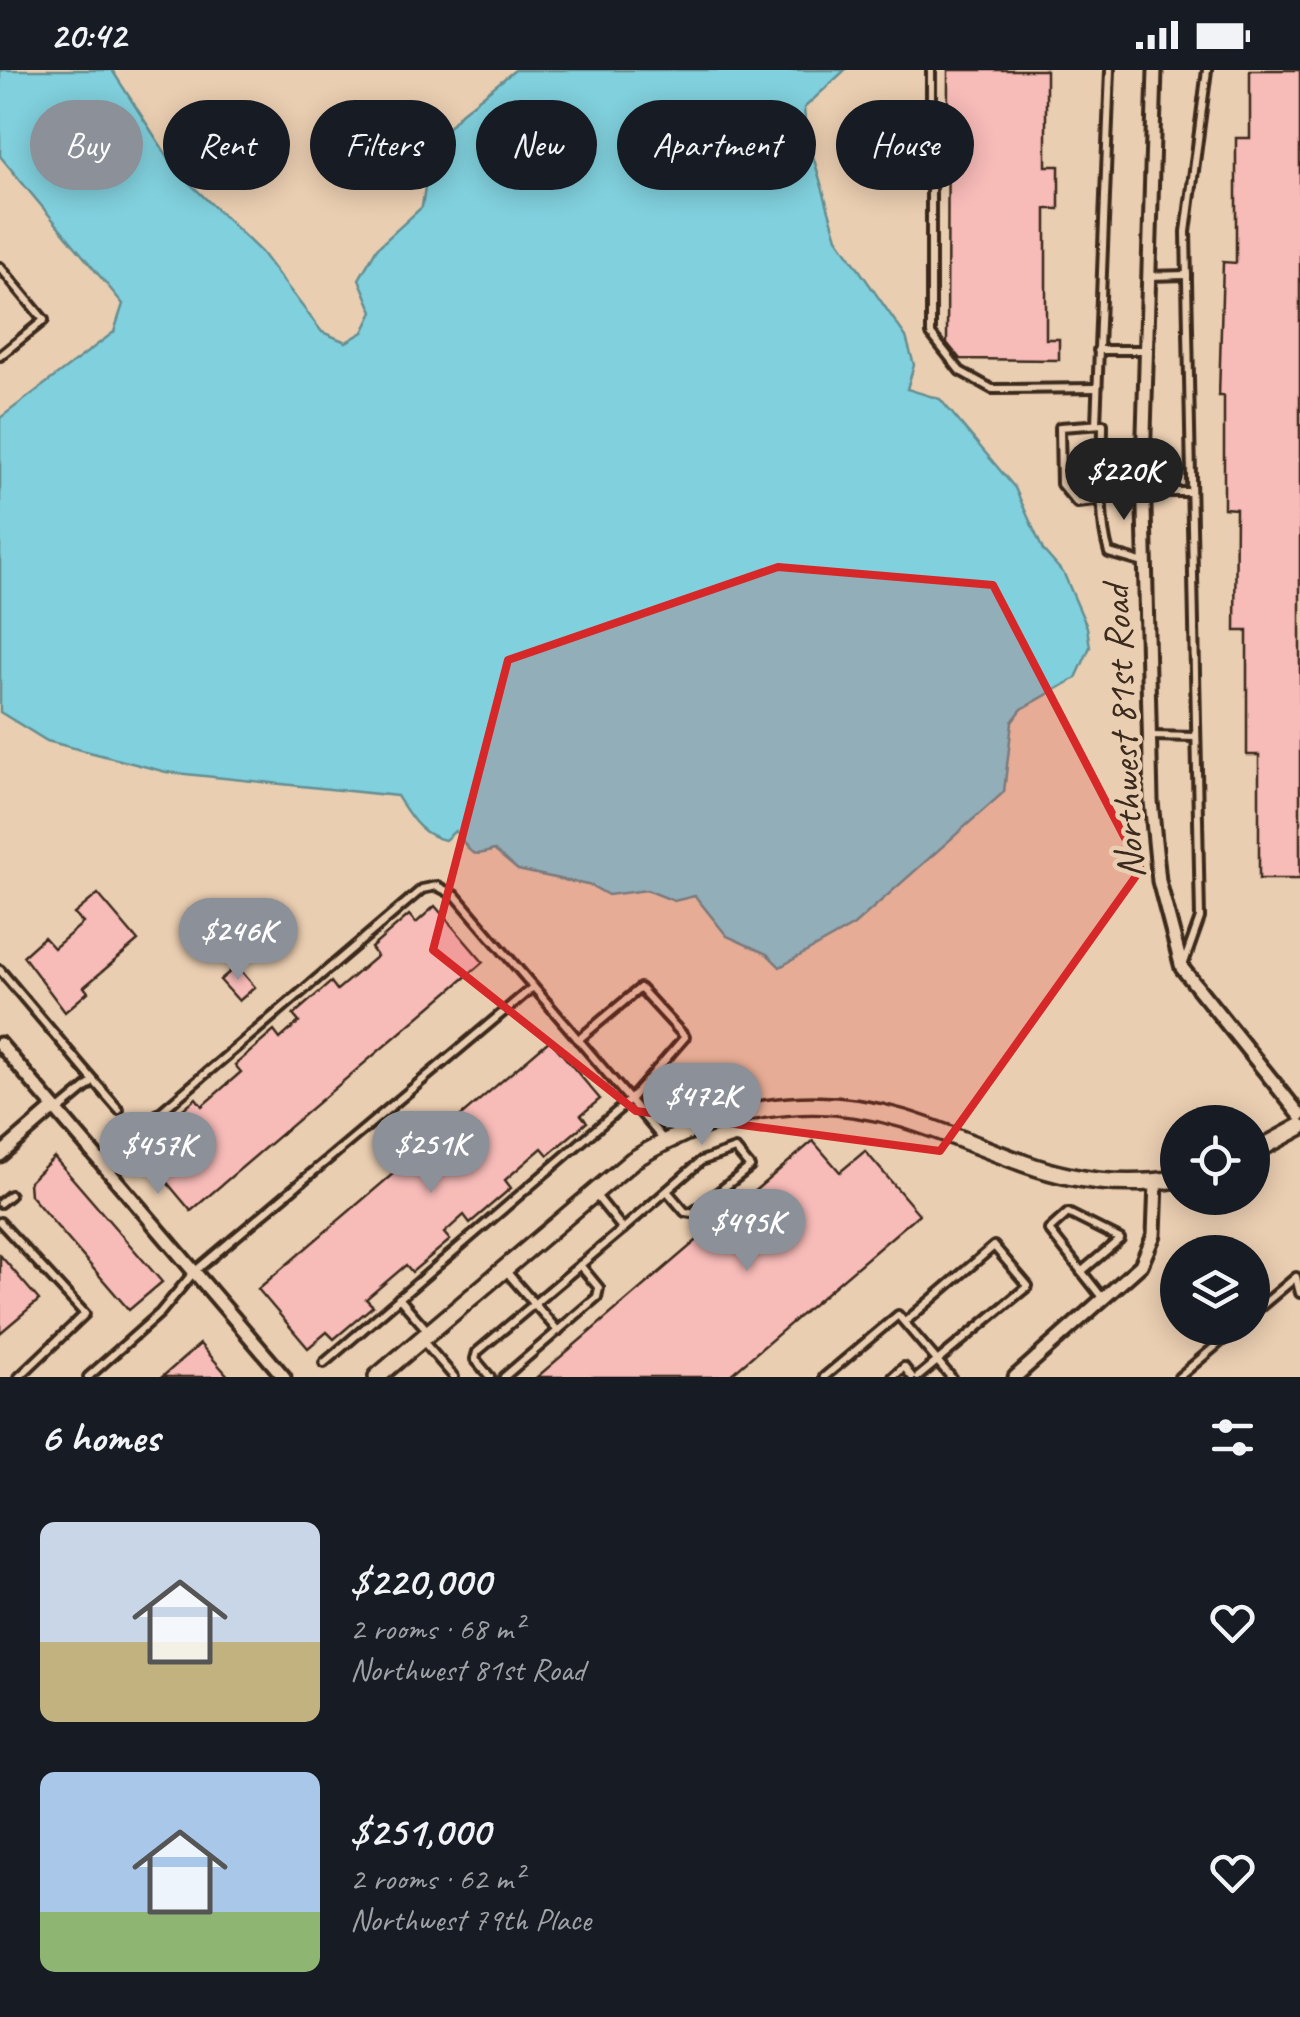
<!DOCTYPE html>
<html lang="en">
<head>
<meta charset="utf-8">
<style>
  :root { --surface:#171b24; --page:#242831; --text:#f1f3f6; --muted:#9ea1a6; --accent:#8c9099 }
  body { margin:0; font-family:Caveat,sans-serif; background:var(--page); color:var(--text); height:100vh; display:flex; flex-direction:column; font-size:38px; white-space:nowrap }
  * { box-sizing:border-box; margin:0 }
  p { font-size:32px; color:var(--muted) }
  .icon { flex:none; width:55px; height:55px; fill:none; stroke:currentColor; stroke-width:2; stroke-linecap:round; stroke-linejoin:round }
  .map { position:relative; height:1307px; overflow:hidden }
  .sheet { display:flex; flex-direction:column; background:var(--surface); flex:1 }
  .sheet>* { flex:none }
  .top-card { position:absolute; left:30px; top:30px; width:1240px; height:90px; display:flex; gap:20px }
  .buttons { position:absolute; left:1160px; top:1035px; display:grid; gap:20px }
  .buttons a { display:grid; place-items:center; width:110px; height:110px; border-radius:50%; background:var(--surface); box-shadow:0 5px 25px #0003; font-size:50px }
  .price { position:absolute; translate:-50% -85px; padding:0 22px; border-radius:35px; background:var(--accent); color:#fff; font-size:32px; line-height:65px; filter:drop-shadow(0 2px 5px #0008) }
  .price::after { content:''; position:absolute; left:50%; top:60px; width:30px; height:22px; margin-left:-15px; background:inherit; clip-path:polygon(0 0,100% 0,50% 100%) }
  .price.active { background:#222; color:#fff }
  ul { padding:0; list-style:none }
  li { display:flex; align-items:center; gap:30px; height:250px; padding:0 40px }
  li span { display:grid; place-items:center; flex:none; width:280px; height:200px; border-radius:15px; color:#555 }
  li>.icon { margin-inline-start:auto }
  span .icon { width:120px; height:120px; fill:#fffc; stroke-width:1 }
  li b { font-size:42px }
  h2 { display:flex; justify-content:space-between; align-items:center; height:120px; padding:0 40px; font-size:42px }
  .pill { padding:0 35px; border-radius:45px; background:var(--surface); box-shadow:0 5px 25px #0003; font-size:35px; line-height:90px }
  .pill.active { background:var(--accent); color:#fff }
  .status { display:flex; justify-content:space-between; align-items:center; height:70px; padding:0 50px; background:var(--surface); direction:ltr }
  .status svg { height:28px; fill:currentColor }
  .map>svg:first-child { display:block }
  .water { fill:#81d0dd; stroke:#658e91; stroke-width:2.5 }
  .building { fill:#f7bbb8; stroke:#3b2a1e; stroke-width:2.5 }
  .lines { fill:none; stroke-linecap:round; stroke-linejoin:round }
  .lane-casing { stroke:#3b2a1e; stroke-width:14 }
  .street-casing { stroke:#3b2a1e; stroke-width:19 }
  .secondary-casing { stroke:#3b2a1e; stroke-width:22 }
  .lane { stroke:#eaceb1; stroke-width:6 }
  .street { stroke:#eaceb1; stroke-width:11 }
  .secondary { stroke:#eaceb1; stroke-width:15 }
  .marked { fill:#d62828; fill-opacity:0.2; stroke:#d62828; stroke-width:8; stroke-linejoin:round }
  .labels { text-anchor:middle; stroke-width:9; stroke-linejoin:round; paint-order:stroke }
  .street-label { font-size:40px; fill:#3b2a1e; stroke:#eaceb1 }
</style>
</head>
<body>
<div class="status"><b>20:42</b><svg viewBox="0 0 49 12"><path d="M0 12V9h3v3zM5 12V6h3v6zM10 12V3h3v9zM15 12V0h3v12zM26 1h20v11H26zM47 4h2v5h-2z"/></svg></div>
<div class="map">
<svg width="1300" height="1307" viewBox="0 0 1300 1307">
  <rect width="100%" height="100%" fill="#eaceb1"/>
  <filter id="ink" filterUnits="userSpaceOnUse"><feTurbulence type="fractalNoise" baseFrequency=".01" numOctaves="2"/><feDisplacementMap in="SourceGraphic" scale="20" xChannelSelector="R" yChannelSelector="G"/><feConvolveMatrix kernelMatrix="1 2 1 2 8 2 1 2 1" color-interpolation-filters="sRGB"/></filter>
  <g filter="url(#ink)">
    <path class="water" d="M0,0h112l65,101 84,81 61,80 24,10 17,-10 10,-20 -14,-33 18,-31 45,-41 9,-60 30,-34 54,-43h330l-41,38 2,24 31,106 69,99 8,28 -7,24 33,10 75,89 28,62 21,24 23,53 3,20 -14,31 -54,31 -10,13 -8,70 -150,133 -74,42 -13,-13 -40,-18 -32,-40 -21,5 -27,-11 -39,5 -16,-9 -74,-16 -24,-20c-29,10 -22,-1 -39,-19l-10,9c-25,-5 -35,-24 -48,-44l-231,-24 -119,-31 -47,-29v-294l114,-86 9,-28 -123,-148z"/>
    <g class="building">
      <polygon points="948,0 1046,0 1046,96 1059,96 1059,139 1046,139 1046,269 1059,269 1059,290 960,289 947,273"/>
      <polygon points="1250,0 1300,0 1300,809 1259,809 1259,685 1247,685 1247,561 1235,561 1236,439 1224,438 1224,326 1219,326 1223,192 1236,193 1236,68 1250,68"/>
      <polygon points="98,824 138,871 84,917 88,922 65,942 23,886 44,867 54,878 83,853 74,844"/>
      <polygon points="435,836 483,892 191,1141 144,1085 163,1069 157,1061 196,1028 202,1036 241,1002 235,995 274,961 280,969 299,952 293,945 331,912 337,920 377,886 371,878 409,845 416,853"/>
      <polygon points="237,896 255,917 239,931 220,910"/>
      <polygon points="550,970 600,1029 581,1045 587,1052 548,1085 542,1078 505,1110 511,1118 470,1153 464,1145 444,1163 450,1170 412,1202 406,1195 366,1229 373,1236 334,1269 327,1262 308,1278 258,1219"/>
      <polygon points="813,1071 840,1102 865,1081 919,1144 728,1307 537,1307"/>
      <polygon points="54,1087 162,1212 129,1240 30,1125 29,1112"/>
      <polygon points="0,1185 39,1230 0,1263"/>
      <polygon points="200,1274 229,1307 162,1307"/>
    </g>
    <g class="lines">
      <g class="lane-casing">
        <g id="lane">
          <polyline points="931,0 931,264 960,301 992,319 1097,318"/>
          <polyline points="0,197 44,250 0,286"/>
          <polyline points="1148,206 1187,205"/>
          <polyline points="1098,280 1146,280"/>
          <polyline points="1096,354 1110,0"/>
          <polyline points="1145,422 1191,422"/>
          <path d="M1104,430l-27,3 -16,-19 -1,-57 43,-3c0,42 -6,89 6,129l35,10"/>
          <polyline points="1151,666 1196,667"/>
          <polyline points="1184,893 1200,848 1186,162 1207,0"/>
          <polyline points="0,900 94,1011"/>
          <polyline points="58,1041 94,1011 119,1040"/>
          <polyline points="102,1092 422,819 437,816 456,826 663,1069"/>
          <polyline points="594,1123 623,1159 701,1091 735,1079 750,1097 692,1143 685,1142 667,1121"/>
          <polyline points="0,1133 10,1125"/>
          <polyline points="0,1152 85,1244 19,1307"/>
          <polyline points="505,1200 558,1261"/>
          <polyline points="1081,1202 1120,1169 1068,1143 1049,1160 1104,1230"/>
          <polyline points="399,1228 428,1261"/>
          <polyline points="1252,1244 1296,1207 1300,1223"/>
          <polyline points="905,1252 994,1176 1028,1216 918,1307"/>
          <polyline points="422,1270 454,1307"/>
          <polyline points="324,1293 630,1030 685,967 640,918 578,970"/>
          <polyline points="88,1307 160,1243 194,1202 533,917"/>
          <polyline points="490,1307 475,1289 477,1282 623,1159"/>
          <polyline points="504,1307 597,1227 599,1218 580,1195"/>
          <polyline points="824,1307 898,1245 951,1307"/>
          <polyline points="893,1307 904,1297 912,1307"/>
          <polyline points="1179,1307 1237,1258"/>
        </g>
      </g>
      <g class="street-casing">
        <g id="street">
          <polyline points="1155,0 1143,396 1151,731 1159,811 1182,898 1300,1045"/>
          <polyline points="0,974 284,1307"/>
          <polyline points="0,1085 54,1038"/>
          <polyline points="1015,1307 1141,1195 1154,1165 1156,1112"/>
        </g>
      </g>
      <g class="secondary-casing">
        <g id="secondary">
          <polyline points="1252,1083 1300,1057"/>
          <path d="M377,1307l256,-217c84,-52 176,-70 271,-41 103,32 158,77 274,60"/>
        </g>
      </g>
      <use href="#lane" class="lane"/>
      <use href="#street" class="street"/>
      <use href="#secondary" class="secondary"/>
    </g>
  </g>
  <path class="marked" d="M778,497l215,18 148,284 -201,282 -304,-40 -203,-161 75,-290z"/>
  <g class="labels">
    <g class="street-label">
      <text transform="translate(1122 662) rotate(-93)" y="14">Northwest 81st Road</text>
    </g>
  </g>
</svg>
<div class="buttons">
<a><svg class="icon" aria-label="locate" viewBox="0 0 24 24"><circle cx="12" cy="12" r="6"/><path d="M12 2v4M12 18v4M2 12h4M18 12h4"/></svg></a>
<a><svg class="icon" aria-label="layers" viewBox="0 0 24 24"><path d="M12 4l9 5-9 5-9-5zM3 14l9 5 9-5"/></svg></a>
</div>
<b class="price active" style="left:1124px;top:453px">$220K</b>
<b class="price" style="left:238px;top:913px">$246K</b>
<b class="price" style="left:702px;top:1078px">$472K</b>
<b class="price" style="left:431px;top:1126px">$251K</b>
<b class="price" style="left:158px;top:1127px">$457K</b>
<b class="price" style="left:747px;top:1204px">$495K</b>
<div class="top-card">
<a class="pill active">Buy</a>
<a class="pill">Rent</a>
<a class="pill">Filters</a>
<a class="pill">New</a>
<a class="pill">Apartment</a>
<a class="pill">House</a>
</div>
</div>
<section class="sheet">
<h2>6 homes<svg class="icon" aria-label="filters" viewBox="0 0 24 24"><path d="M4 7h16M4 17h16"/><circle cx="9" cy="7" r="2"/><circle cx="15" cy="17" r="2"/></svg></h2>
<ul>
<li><span style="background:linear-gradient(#c9d6e8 60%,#c2b280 0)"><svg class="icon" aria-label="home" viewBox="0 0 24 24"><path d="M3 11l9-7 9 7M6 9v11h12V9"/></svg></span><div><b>$220,000</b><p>2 rooms · 68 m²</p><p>Northwest 81st Road</p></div><svg class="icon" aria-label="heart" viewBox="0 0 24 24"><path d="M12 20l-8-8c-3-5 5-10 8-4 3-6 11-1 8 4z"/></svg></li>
<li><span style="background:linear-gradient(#a9c7e8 70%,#8fb573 0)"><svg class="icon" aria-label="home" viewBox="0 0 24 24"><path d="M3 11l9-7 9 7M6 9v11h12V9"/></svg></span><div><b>$251,000</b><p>2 rooms · 62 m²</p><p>Northwest 79th Place</p></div><svg class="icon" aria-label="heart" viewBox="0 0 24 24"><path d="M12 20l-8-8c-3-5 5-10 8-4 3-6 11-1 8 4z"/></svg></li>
</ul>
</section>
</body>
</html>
